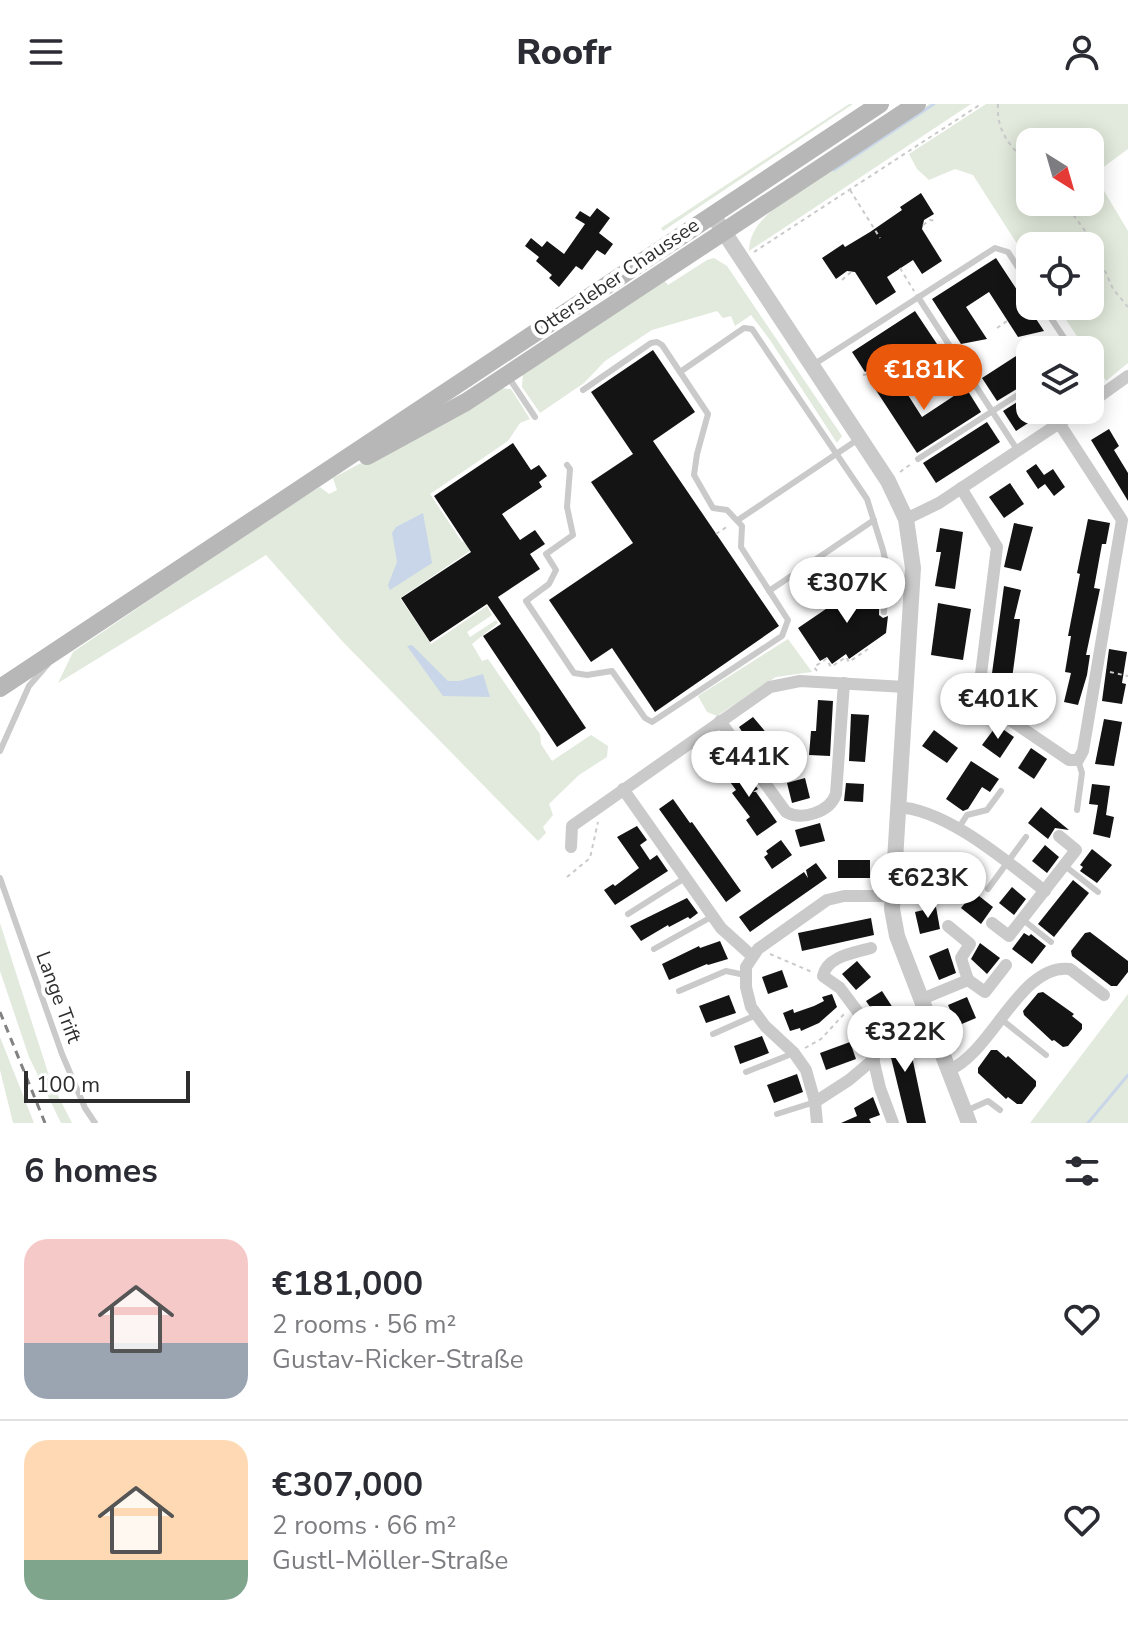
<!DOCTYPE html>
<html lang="en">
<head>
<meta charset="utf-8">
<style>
  :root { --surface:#fff; --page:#f7f7f7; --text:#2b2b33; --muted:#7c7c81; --line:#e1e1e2; --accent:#ea580c }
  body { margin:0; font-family:"Nunito Sans",sans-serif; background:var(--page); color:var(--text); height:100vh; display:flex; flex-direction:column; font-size:30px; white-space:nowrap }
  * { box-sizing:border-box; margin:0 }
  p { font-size:26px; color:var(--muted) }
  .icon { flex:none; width:44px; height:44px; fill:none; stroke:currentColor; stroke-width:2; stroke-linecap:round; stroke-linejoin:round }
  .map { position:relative; height:1019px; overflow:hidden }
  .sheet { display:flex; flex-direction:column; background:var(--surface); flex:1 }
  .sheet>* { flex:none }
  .needle { width:52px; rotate:143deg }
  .tools { position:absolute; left:1016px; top:24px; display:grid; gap:16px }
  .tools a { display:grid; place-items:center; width:88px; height:88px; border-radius:16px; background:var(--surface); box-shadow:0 4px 20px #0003; font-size:40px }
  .scale { position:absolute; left:24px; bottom:20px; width:166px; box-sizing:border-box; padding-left:8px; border:4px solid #2d2d2d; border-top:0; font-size:22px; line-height:28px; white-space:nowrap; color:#2d2d2d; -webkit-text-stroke:6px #fff; paint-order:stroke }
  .price { position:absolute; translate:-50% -68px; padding:0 18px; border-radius:28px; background:#fff; color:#222; font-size:26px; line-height:52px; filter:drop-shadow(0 2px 4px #0008) }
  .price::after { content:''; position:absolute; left:50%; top:48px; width:24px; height:18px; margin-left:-12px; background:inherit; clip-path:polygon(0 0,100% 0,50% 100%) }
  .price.selected { background:var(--accent); color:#fff }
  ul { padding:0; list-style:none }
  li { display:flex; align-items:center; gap:24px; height:200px; padding:0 24px }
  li+li { border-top:2px solid var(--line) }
  li span { display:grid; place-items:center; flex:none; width:224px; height:160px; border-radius:24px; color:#555 }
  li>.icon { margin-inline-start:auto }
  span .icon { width:96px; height:96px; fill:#fffc; stroke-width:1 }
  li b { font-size:34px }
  h2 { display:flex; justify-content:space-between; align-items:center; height:96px; padding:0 24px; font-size:34px }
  header { display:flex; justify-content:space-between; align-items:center; height:104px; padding:0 24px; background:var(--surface); font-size:36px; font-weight:800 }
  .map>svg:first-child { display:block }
  .green { fill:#e1eadc; fill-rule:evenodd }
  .water { fill:#c9d6e9 }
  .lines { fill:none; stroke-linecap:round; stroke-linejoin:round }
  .stream { stroke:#c9d6e9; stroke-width:3 }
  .building { fill:#141414 }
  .path { stroke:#cacaca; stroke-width:2; stroke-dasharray:4 4; stroke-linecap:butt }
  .service { stroke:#cacaca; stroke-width:6 }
  .minor { stroke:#cacaca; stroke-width:12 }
  .tertiary { stroke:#cacaca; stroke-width:16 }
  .secondary { stroke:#b7b7b7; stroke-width:18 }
  .rail { stroke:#828282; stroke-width:3; stroke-dasharray:8 6; stroke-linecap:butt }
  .labels { text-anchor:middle; stroke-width:8; stroke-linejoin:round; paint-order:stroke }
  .street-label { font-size:20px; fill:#2d2d2d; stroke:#fff }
</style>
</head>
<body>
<header><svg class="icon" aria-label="menu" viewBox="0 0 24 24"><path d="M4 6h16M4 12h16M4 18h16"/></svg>Roofr<svg class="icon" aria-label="person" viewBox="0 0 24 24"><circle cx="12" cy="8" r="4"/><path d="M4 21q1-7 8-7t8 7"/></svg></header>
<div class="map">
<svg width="1128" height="1019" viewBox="0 0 1128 1019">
  <rect width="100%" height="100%" fill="#fff"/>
  <g class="green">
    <polygon points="849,0 853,0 663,127 661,124"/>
    <path d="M929,0h42l-222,147c0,-22 18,-37 33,-49z"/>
    <path d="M986,0h142v45l-34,25 34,57v132l-22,18 -16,-25v-6h-4l-29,-44h33v-60h-60v18l-57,-89 -18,-6 -26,11 -12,-11 -8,-15zM1030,38h60v60h-60z"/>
    <polygon points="714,154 727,162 842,332 837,339 770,236 751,211 735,222 731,212 723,214 717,207 652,226 605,257 584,279 540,309 522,283 523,268 663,175 668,181 707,156"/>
    <polygon points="500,284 511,285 530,315 520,319 508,337 430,390 462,438 495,416 501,426 400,494 431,540 487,502 492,511 467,528 470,533 496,516 498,519 472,540 482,557 488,555 540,630 541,640 552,657 591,631 608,642 607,653 579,671 549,700 553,711 543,723 546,729 538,737 343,538 266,451 58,579 73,548 279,408 320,383 329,390 337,386 333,374"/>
    <polygon points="788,535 812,568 776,573 717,612 707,608 698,592"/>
    <polygon points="0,819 51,978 72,1019 61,1019 29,953 0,867"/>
    <polygon points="1128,890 1128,1019 1030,1019"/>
    <polygon points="0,933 34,1019 13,1019 0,966"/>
  </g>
  <g class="water">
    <polygon points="423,409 432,459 390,486 388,481 397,458 392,429 396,423"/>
    <polygon points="412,541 448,577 459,577 483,570 490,593 443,592 407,542"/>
  </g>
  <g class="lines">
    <g class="stream">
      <polyline points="834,66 934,0"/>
      <polyline points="1088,1019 1128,971"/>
    </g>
  </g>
  <g class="building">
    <polygon points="921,89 934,110 924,116 922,125 942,157 922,170 913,156 887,173 896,188 876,201 855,168 847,167 836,175 822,154 843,140 845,143 870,128 902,106 900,103"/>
    <polygon points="597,104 610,114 599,129 613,140 605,151 597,146 582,166 576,162 559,183 549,174 552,171 536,157 539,153 525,142 531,134 542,143 547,137 564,150 585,120 575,114 580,107 590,113"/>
    <polygon points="996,154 1044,227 1018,233 989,188 966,203 987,235 961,240 932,195"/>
    <polygon points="915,207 947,255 921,261 908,240 865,268 852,248"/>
    <polygon points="1047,232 1056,246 1030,246 1030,277 997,297 982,274"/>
    <polygon points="653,246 695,308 653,337 779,522 655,608 612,544 591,558 549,496 633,439 591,378 633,350 591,288"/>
    <polygon points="894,269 922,313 966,284 981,308 917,349 868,274"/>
    <polygon points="1030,290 1030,306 1048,306 1016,327 1003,307"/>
    <polygon points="987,318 1000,338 936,379 923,359"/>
    <polygon points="1109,325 1119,342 1114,346 1128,369 1128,397 1091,336"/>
    <polygon points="513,339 531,366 539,361 547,372 539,378 542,383 502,410 520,436 535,426 545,440 530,450 540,465 498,493 586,624 557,643 483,532 501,520 487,500 430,538 401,494 471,448 434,392"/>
    <polygon points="1036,360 1044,371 1053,365 1065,383 1054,392 1045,380 1038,385 1026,367"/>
    <polygon points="1010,379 1024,400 1004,414 989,393"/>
    <polygon points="1088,415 1110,419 1106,440 1102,440 1094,484 1100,485 1086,551 1090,551 1087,571 1078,601 1064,598 1071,569 1065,568 1071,532 1068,532 1080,470 1077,469"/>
    <polygon points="1014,419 1033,423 1021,467 1004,463"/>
    <polygon points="940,424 963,428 955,485 935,482 941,448 936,448"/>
    <polygon points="870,475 879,489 879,511 883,514 888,512 886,529 849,555 846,550 832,560 827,553 820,557 798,524"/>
    <polygon points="1004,482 1021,486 1014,515 1020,515 1009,597 995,595 989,591"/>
    <polygon points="938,499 971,505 963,556 931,551"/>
    <polygon points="1109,545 1127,548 1122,579 1126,580 1122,600 1102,597"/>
    <polygon points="818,596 833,597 830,652 809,651 811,627 816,627"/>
    <polygon points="851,610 869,611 865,658 849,657"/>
    <polygon points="753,613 774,638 777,636 794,660 773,675 739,623"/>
    <polygon points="1104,615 1122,618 1114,662 1095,660"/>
    <polygon points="997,621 1014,633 1000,654 982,641"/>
    <polygon points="934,626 958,644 947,659 922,642"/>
    <polygon points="1031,644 1047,655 1034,675 1018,664"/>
    <polygon points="735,657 758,685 753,688 756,688 777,718 757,732 746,716 750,713 732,689 736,686 722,667"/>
    <polygon points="971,657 999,675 990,688 982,683 968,705 963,707 946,695"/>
    <polygon points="805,674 810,694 792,699 787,679"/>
    <polygon points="846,679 864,680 863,698 844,697"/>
    <polygon points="1092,680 1110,682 1106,711 1114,713 1110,734 1093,730 1098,701 1089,700"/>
    <polygon points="673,695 690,719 692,718 741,787 726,798 659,705"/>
    <polygon points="1041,703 1069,726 1055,724 1048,735 1028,719"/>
    <polygon points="820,719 825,737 800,743 795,726"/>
    <polygon points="637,722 647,736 640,741 650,756 657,751 668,767 615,801 604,786 613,780 615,782 639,764 617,733"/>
    <polygon points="781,736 792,751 772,765 764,753 768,750 766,747"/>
    <polygon points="1045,741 1059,753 1047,769 1032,757"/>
    <polygon points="1092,745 1112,761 1097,779 1080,767 1083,763 1080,761"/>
    <rect x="838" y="756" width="32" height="18"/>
    <polygon points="816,759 827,774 750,828 739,813 804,768 808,774 806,766"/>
    <polygon points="1073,776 1089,789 1054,833 1038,820"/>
    <polygon points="1012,783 1026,795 1014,811 999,799"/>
    <polygon points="974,788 993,803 981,820 961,804"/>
    <polygon points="687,794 698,809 690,815 688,813 669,823 668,821 641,837 630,822"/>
    <polygon points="936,803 940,825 920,830 915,808"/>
    <polygon points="871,814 874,831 802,847 798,829"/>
    <polygon points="1090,828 1128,857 1128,868 1117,882 1111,882 1072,852 1071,847 1085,829"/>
    <polygon points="1024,829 1029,832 1031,830 1046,842 1032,860 1012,845"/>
    <polygon points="720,837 728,855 708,861 707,860 669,876 662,860 699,842 700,844"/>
    <polygon points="980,839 1000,854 987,870 971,855"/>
    <polygon points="948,844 956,869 939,876 929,852"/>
    <polygon points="857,857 871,873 856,886 842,870"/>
    <polygon points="782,866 788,883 768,890 762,873"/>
    <polygon points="882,887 893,904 878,915 866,897"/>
    <polygon points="1043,888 1074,910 1072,912 1082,920 1082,925 1068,942 1063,943 1054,936 1052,937 1024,911 1023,907 1038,889"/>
    <polygon points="832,890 837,903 819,919 801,927 800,924 790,927 783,909 793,905 794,909 814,902 824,897 822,893"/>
    <polygon points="729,891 736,909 706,919 699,902"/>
    <polygon points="967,893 976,914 957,922 948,901"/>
    <polygon points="902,919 909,938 926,1019 907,1019 884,925"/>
    <polygon points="762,932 769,949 740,960 734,942"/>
    <polygon points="850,938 856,955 826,966 820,949"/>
    <polygon points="991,946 997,946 1006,954 1008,952 1036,977 1036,982 1022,1000 1017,1000 1008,993 1006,995 978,969 978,964"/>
    <polygon points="797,970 803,988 774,999 767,981"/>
    <polygon points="873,993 880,1011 869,1015 871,1019 841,1019 857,1012 854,1004"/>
  </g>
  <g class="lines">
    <g class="path">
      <path d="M998,0c-2,28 13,43 32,62"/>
      <polyline points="850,86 880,134"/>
      <polyline points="1064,98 1091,135 1113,185 1128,203"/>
      <polyline points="923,121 930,116 936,117"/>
      <polyline points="754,148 981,0"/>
      <polyline points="900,164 914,187"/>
      <polyline points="842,176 851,168"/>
      <polyline points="997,224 1010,215"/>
      <polyline points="1022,244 1026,250"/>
      <polyline points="863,271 909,261"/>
      <polyline points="900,368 911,360"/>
      <polyline points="716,430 728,422"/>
      <polyline points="817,567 814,563 826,555 831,563 846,553 849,558 868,545"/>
      <polyline points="1110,568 1128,572"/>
      <polyline points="567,773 590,754 598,718"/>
      <polyline points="770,850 812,868"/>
      <polyline points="805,944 821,935 845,909"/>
    </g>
    <g class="service">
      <polyline points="918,193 1018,347"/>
      <polyline points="1043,202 1072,246"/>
      <polyline points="813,261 995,144 1008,148 1030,182"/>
      <polyline points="680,268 744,224 752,225 867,395 883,446 887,464 884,508"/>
      <polyline points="509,274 535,313"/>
      <polyline points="918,355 1030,283"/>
      <polyline points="567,361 570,365 567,403 573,431 546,450 556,466 549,480 526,497 574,569 587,571 612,567 645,614 652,618 782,532 788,516 741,443 742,422 727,406 713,404 694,371 697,350 708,310 662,241 657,238 651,239 583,286"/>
      <polyline points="738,416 860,334"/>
      <polyline points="769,487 874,416"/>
      <polyline points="0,647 29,582 48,560"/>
      <polyline points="1077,706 1082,669 1078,656"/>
      <polyline points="958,725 967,711 987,706 1001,687"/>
      <polyline points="1065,762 1098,788"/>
      <polyline points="0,774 62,950 85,1004 95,1019"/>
      <polyline points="988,785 1026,733"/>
      <polyline points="628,810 685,774"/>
      <polyline points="1022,815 1051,838"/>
      <polyline points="654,845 713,812"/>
      <polyline points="679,887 726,867 745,871"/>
      <polyline points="1001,915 1046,951"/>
      <polyline points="713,930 756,911"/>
      <polyline points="746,968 794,949"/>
      <polyline points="968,1006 988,997 1000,1006"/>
      <polyline points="777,1010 815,998"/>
    </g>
    <g class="minor">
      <polyline points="1090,299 1128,272"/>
      <polyline points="961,384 997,443 978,594 1069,656 1078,656 1083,647 1122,416 1059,319"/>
      <polyline points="906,415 939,399 1079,306"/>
      <path d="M720,617l66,91c16,9 44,0 50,-18l8,-111"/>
      <polyline points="623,685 721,824 752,852"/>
      <path d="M897,703c49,2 109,54 148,84"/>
      <polyline points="571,743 572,722 770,583 800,577 905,583"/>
      <polyline points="992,819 1009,832 1076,746 1059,732"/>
      <polyline points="948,822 970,840 961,854 968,876"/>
      <path d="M871,844c-17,5 -44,8 -48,28l17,12 24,32 16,68 13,35"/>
      <polyline points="922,895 968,876 985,888 1006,861"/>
      <path d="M949,966c42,-16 72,-108 121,-101l34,26"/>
      <polyline points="815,998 849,976 874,955"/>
      <polyline points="817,1019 815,998 806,966 794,949 765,922 751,903 746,883 746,863 758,845 827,796 844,792 891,792"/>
    </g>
    <polyline class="tertiary" points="718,119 888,377 906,415 913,464 892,805 897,832 969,1019"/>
    <g class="secondary">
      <polyline points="367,352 466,298 917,0"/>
      <polyline points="0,584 880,0"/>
    </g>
    <polyline class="rail" points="0,908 45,1019"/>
  </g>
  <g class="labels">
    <g class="street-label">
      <text transform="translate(616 173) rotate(-34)" y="7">Ottersleber Chaussee</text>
      <text transform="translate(59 893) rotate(70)" y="7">Lange Trift</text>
    </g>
  </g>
</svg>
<div class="tools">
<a><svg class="needle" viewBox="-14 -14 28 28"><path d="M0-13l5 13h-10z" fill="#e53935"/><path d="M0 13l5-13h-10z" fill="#7c7c81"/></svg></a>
<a><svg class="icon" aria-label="locate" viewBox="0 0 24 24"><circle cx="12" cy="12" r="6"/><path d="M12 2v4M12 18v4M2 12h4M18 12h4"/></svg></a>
<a><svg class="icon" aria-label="layers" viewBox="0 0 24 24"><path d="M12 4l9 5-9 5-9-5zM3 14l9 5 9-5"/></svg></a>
</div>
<div class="scale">100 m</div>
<b class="price selected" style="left:924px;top:308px">€181K</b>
<b class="price" style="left:847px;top:521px">€307K</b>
<b class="price" style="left:998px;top:637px">€401K</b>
<b class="price" style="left:749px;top:695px">€441K</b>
<b class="price" style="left:928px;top:816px">€623K</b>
<b class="price" style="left:905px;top:970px">€322K</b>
</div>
<section class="sheet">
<h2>6 homes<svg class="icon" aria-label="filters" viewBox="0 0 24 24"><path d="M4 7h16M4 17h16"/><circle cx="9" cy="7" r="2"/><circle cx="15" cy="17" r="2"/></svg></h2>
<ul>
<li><span style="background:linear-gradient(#f6c9c9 65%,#9aa5b1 0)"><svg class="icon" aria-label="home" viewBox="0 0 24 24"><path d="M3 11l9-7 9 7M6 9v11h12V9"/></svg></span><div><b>€181,000</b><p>2 rooms · 56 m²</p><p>Gustav-Ricker-Straße</p></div><svg class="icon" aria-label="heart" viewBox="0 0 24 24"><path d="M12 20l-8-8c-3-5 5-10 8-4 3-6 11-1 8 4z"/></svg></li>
<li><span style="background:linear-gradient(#ffd9b3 75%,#7fa58c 0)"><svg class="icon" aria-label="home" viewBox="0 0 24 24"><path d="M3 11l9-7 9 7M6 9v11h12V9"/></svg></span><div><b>€307,000</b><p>2 rooms · 66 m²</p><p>Gustl-Möller-Straße</p></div><svg class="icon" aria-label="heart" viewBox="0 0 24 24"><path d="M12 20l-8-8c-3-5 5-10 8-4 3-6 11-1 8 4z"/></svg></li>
</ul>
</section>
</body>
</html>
